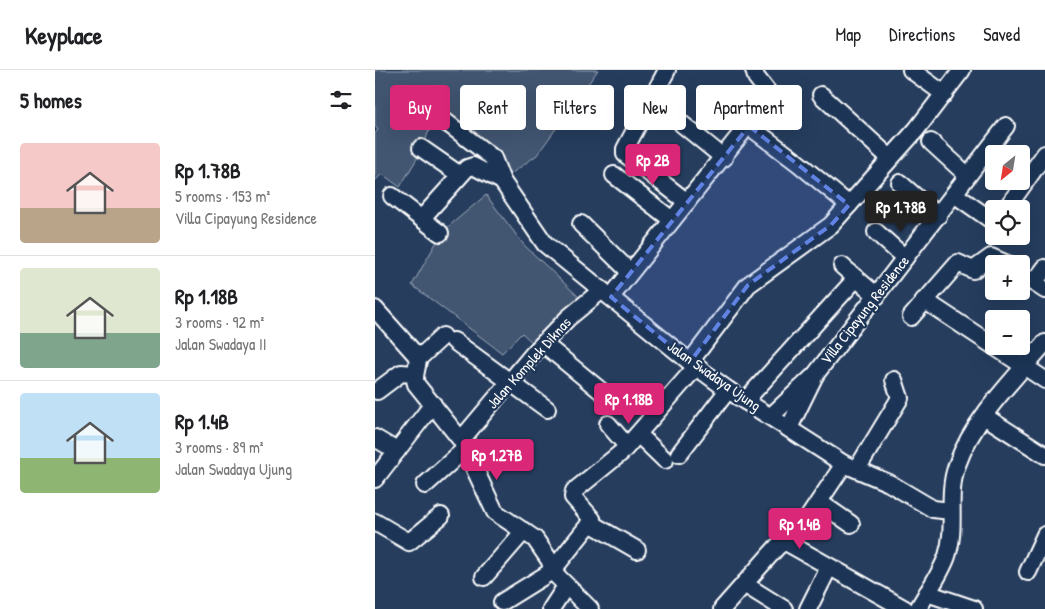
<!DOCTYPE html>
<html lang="en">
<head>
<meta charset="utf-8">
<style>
  :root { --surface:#fff; --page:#f6f6f6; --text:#202124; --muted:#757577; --line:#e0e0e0; --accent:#db2777 }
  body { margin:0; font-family:"Patrick Hand",sans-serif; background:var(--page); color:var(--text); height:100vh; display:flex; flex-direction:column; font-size:19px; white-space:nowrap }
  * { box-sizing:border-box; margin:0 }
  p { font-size:16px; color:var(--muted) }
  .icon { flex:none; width:28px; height:28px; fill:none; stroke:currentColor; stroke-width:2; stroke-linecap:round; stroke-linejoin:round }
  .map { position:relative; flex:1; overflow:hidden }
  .panel { display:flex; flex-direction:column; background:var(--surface); width:375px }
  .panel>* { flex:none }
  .guide { position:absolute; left:15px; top:15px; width:475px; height:45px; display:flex; gap:10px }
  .needle { width:32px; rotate:210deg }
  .fabs { position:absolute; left:610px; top:75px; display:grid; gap:10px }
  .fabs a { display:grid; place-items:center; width:45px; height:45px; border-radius:5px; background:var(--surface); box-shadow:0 5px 20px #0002; font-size:25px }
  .price { position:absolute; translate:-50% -42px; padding:0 11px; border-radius:5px; background:var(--accent); color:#fff; font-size:16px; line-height:32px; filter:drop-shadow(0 1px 2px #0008) }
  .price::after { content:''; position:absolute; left:50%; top:30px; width:15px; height:11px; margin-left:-8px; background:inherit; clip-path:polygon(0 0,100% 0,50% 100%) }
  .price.selected { background:#222; color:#fff }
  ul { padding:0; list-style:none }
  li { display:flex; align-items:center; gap:15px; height:125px; padding:0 20px }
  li+li { border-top:1px solid var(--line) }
  li span { display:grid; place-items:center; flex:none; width:140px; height:100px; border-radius:5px; color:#555 }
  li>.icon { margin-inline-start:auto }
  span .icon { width:60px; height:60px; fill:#fffc; stroke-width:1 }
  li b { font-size:21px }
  h2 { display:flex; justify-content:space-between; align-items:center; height:60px; padding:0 20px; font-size:21px }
  .pill { padding:0 18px; border-radius:5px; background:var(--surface); box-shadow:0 5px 20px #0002; font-size:18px; line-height:45px }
  .pill.selected { background:var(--accent); color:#fff }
  header { display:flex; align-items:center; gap:30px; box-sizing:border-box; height:70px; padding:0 25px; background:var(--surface); border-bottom:1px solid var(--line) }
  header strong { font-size:24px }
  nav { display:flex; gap:28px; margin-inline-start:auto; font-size:18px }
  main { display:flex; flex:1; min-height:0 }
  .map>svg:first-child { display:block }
  .green { fill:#425672; stroke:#a0aab8 }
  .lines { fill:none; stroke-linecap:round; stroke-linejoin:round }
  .minor-casing { stroke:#fff; stroke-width:20 }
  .minor { stroke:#1d3557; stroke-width:16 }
  .marked { fill:#6183e4; fill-opacity:0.2; stroke:#6183e4; stroke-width:4; stroke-dasharray:10 6; stroke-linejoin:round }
  .labels { text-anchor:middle; stroke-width:4.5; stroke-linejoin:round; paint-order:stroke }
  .street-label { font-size:15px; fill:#fff; stroke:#1d3557 }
</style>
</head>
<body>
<header>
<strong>Keyplace</strong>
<nav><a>Map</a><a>Directions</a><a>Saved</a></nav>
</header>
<main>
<section class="panel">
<h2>5 homes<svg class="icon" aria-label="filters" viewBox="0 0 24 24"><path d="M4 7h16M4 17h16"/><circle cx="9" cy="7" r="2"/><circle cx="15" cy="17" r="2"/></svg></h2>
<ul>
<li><span style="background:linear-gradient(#f6c9c9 65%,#b9a48a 0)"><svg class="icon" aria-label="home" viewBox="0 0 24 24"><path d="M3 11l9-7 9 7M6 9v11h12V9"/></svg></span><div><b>Rp 1.78B</b><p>5 rooms · 153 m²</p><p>Villa Cipayung Residence</p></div></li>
<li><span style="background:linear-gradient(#dfe7d0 65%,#7fa58c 0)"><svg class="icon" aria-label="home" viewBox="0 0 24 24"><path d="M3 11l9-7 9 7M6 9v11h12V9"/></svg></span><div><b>Rp 1.18B</b><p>3 rooms · 92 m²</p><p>Jalan Swadaya II</p></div></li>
<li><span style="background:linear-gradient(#bfe0f5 65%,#8fb573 0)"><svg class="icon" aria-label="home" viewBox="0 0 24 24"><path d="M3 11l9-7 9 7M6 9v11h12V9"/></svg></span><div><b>Rp 1.4B</b><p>3 rooms · 89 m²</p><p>Jalan Swadaya Ujung</p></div></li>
</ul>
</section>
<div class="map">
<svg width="670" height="539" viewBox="0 0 670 539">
  <rect width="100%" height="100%" fill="#263d5e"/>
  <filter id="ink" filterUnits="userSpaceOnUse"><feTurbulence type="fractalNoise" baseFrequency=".02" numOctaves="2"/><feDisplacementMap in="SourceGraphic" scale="10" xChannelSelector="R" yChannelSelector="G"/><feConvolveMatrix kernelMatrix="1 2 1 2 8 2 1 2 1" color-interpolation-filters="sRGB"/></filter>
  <g filter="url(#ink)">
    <g class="green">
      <polygon points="0,0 223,0 162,85 126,111 101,83 56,55 47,80 25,117 7,104 0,111 0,63 3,60 0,56"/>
      <polygon points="111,125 149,175 206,229 161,276 147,263 127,283 37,215 68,161"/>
    </g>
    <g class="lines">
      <g class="minor-casing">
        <g id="minor">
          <polyline points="292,0 250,79 250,84 312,132"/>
          <polyline points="536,0 569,24"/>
          <polyline points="446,25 515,88"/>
          <polyline points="67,49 118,88 127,111 170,174 315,292 353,320 469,394 514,413 558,439 576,441"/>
          <polyline points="307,54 349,88"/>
          <polyline points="374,56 423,93 474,135"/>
          <polyline points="556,72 592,105"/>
          <polyline points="46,78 85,105"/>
          <polyline points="239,105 297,150"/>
          <polyline points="525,113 563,146"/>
          <polyline points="579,124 619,152"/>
          <polyline points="17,126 65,163"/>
          <polyline points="631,139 670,84"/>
          <polyline points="47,148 92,98 98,96 127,111"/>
          <polyline points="206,154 255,202"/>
          <polyline points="501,162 530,188"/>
          <polyline points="467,196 502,226"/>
          <polyline points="646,204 670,220"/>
          <polyline points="659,213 670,198"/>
          <polyline points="236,227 393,30 395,25 381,7 379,0"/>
          <polyline points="549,230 670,310"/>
          <path d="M0,239l41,46c5,10 -4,18 0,29l45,56 34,72 40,27 15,22 2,10 38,38"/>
          <polyline points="536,247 583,193 598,200 616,187 632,194"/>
          <polyline points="79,271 172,339"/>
          <polyline points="169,274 226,321"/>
          <polyline points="43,289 68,266"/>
          <polyline points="315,292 373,215 456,155 541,60 587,0"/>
          <polyline points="440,305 631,56"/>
          <polyline points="2,321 26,303 39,304"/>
          <polyline points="370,331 476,214"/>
          <polyline points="396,346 440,305 414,358"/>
          <polyline points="609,346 670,385"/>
          <polyline points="233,354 252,376"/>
          <polyline points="263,364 290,390"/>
          <polyline points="0,368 22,381"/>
          <polyline points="86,370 159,283 193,248 227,220"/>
          <polyline points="304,384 353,320"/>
          <polyline points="482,399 525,328 519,310"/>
          <polyline points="0,409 58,334"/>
          <polyline points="50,415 90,379"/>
          <polyline points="444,432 476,454"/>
          <polyline points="0,452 34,472 66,446"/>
          <polyline points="215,453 262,480"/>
          <polyline points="409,471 530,539"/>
          <polyline points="653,502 670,465"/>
          <polyline points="109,507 149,461"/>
          <polyline points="369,514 409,539"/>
          <polyline points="552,523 599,539"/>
          <polyline points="127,532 177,501 212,457 217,449 198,427 199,421 247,382 321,297"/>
          <polyline points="176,539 191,516"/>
          <polyline points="347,539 402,477 427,457 469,394"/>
          <polyline points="433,539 454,497"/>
          <path d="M543,539c9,-17 23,-35 29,-53 10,-30 -1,-61 10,-91 16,-46 56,-85 88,-122"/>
        </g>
      </g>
      <use href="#minor" class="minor"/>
    </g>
  </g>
  <path class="marked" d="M374,56l100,79 -18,20 -83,60 -58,77 -79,-65z"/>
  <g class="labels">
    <g class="street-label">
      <text transform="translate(490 240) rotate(-52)" y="5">Villa Cipayung Residence</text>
      <text transform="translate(154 293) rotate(-48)" y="5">Jalan Komplek Diknas</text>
      <text transform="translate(339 306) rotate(35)" y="5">Jalan Swadaya Ujung</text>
    </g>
  </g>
</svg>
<div class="fabs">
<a><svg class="needle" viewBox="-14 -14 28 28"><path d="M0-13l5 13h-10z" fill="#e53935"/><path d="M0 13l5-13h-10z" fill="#757577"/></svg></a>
<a><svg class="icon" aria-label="locate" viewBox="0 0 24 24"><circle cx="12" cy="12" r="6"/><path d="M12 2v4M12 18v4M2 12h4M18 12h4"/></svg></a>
<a>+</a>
<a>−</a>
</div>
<b class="price" style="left:278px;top:116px">Rp 2B</b>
<b class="price selected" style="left:526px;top:163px">Rp 1.78B</b>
<b class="price" style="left:254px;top:355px">Rp 1.18B</b>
<b class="price" style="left:122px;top:411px">Rp 1.27B</b>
<b class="price" style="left:425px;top:480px">Rp 1.4B</b>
<div class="guide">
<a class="pill selected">Buy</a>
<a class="pill">Rent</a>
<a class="pill">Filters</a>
<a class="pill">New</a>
<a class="pill">Apartment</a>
</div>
</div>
</main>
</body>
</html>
